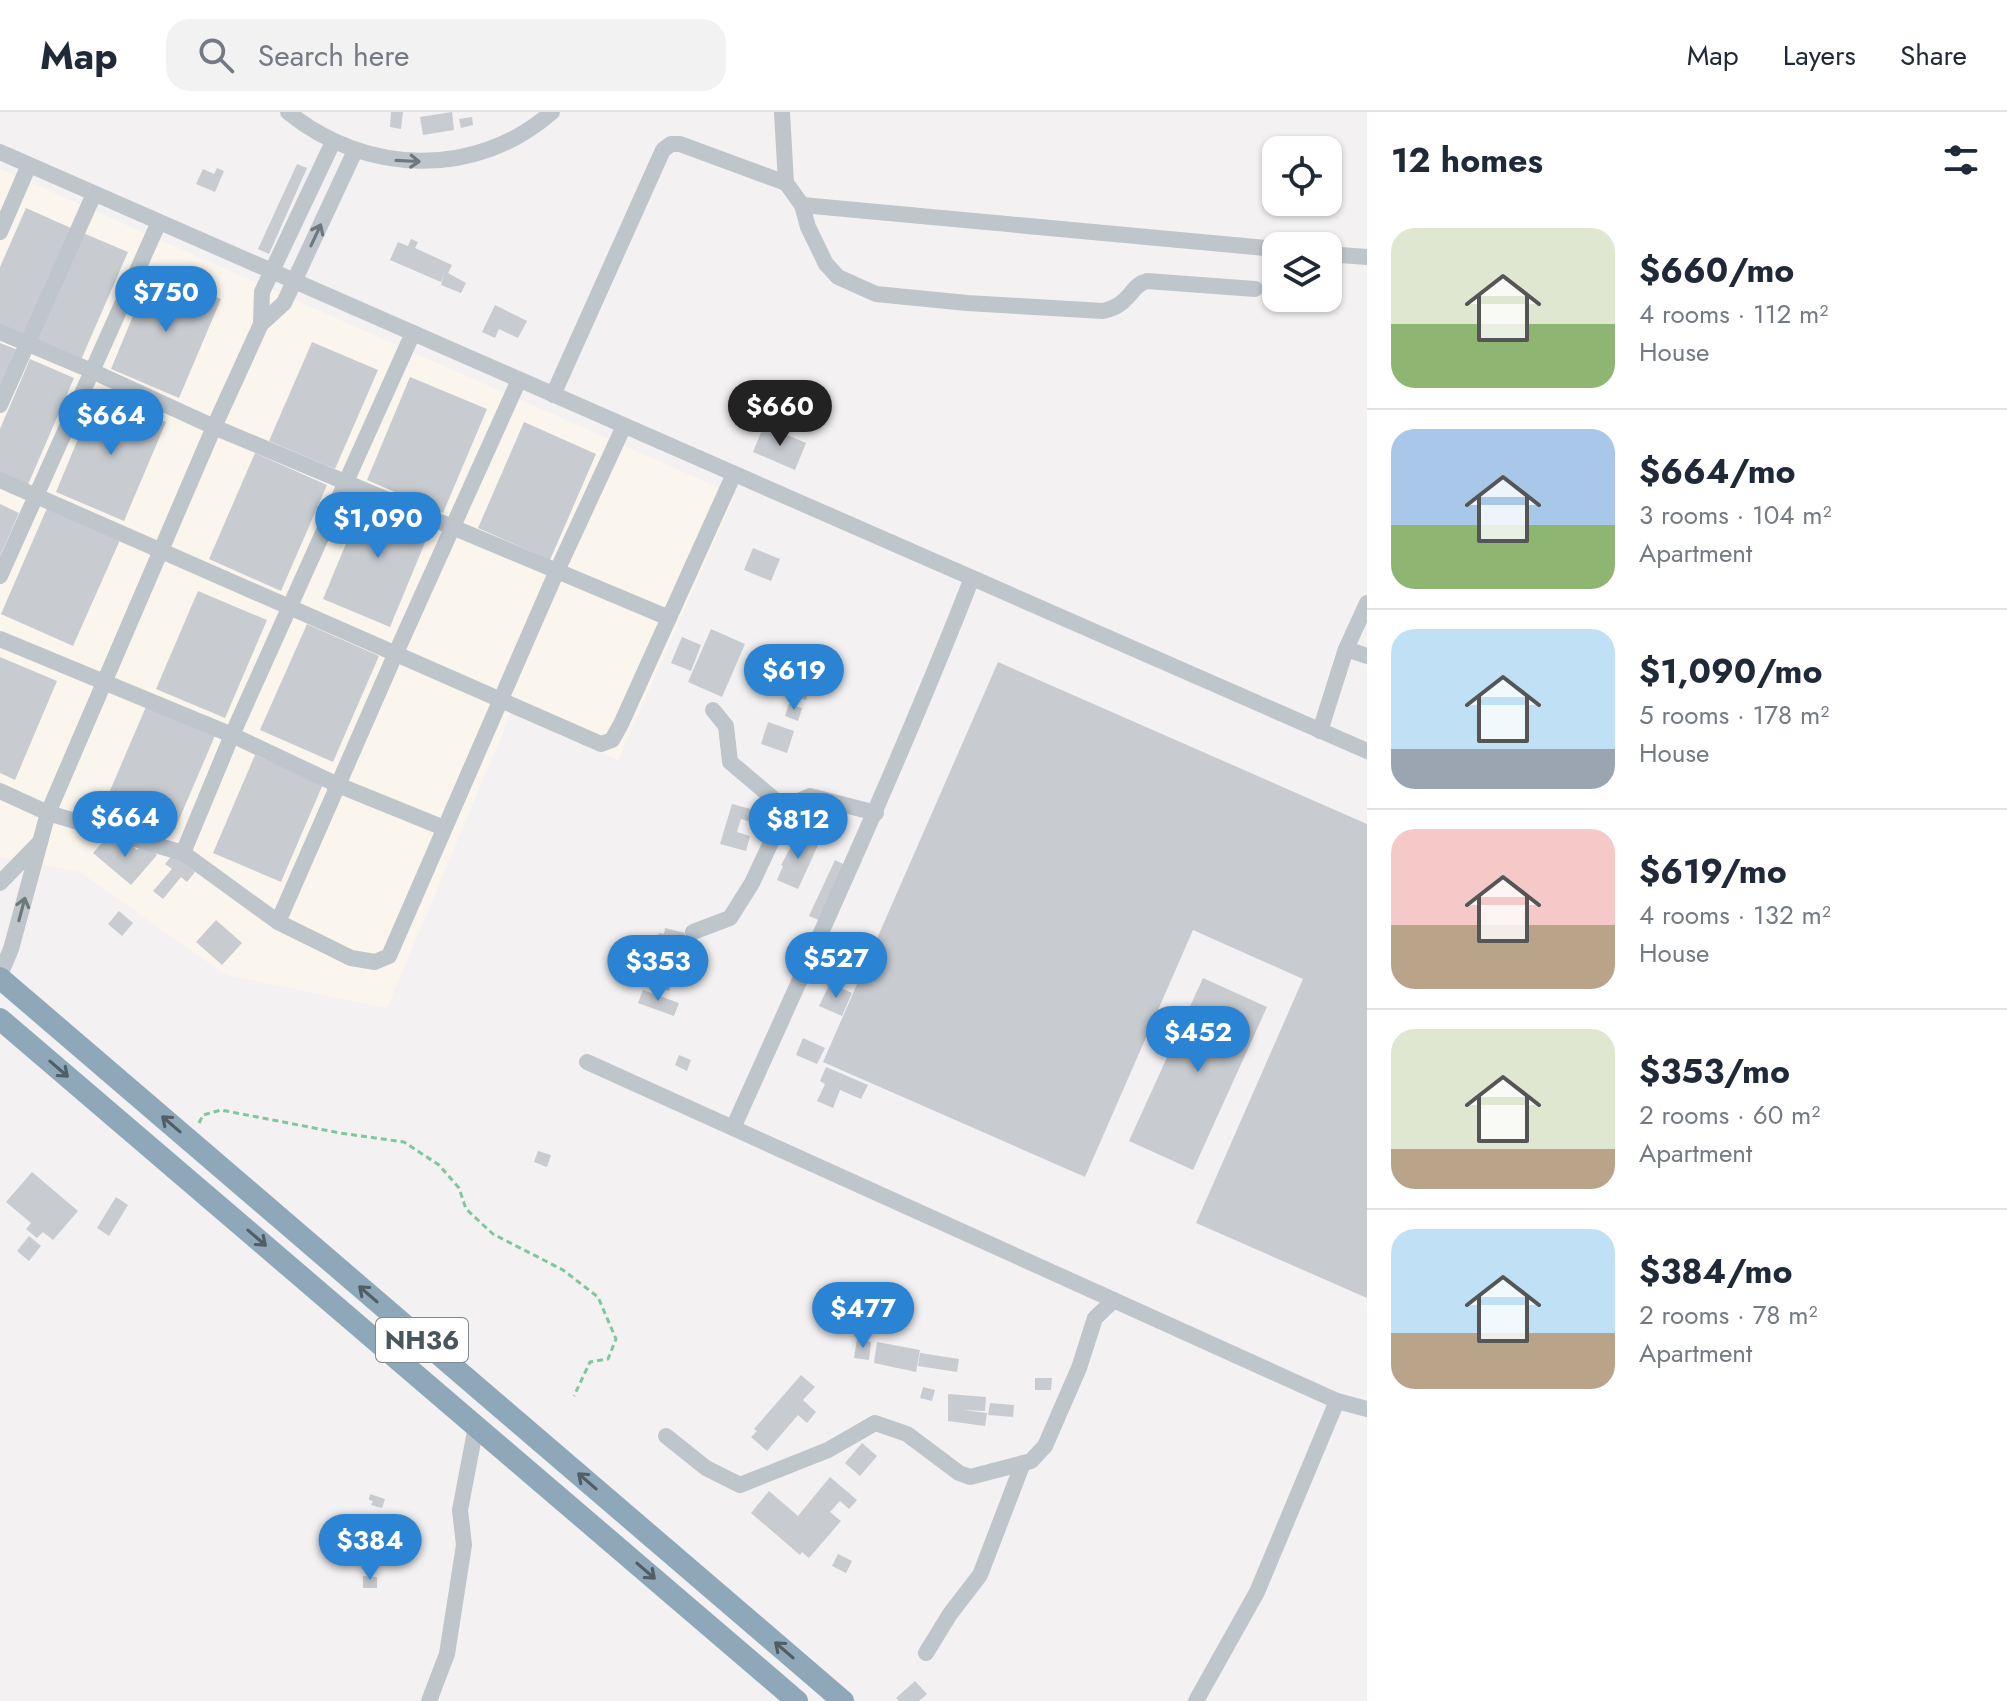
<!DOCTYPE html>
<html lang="en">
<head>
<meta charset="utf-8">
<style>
  :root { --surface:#fff; --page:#f2f2f3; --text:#1f2937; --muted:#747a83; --line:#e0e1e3; --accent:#2b84d3 }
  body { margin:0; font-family:Jost,sans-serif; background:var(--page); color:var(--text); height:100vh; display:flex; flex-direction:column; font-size:30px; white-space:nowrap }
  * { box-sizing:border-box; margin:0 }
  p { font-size:26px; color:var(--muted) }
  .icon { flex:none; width:44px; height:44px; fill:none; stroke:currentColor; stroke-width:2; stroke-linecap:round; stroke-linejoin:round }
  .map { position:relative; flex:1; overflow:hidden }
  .panel { display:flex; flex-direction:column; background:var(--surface); width:640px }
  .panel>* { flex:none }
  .tools { position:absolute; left:1262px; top:24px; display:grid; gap:16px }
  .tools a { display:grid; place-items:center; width:80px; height:80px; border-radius:16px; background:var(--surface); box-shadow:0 2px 6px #0004; font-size:40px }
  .price { position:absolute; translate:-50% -68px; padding:0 18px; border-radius:28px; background:var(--accent); color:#fff; font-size:26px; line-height:52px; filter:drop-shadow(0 2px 4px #0008) }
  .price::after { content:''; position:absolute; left:50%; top:48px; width:24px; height:18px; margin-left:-12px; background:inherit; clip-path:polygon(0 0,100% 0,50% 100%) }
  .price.active { background:#222; color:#fff }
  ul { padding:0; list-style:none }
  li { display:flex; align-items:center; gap:24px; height:200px; padding:0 24px }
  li+li { border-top:2px solid var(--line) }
  li span { display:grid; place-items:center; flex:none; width:224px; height:160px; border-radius:24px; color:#555 }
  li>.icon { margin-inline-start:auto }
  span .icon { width:96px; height:96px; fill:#fffc; stroke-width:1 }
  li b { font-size:34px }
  h2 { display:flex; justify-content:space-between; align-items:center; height:96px; padding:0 24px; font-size:34px }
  header { display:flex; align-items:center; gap:48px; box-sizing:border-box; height:112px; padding:0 40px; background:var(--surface); border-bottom:2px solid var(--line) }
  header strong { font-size:38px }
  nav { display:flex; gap:44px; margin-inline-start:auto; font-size:28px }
  .search { width:560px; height:72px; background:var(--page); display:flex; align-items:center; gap:20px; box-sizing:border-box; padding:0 28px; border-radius:24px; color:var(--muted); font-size:30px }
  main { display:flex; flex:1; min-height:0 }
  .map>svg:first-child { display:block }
  .commercial { fill:#fbf6ed }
  .building { fill:#c8ccd0 }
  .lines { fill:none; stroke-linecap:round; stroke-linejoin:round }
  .path { stroke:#7fc79d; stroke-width:3; stroke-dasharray:6 4; stroke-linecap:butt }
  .minor { stroke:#bec6cc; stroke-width:16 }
  .highway { stroke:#8ea8ba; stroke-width:22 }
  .oneway { stroke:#6d787e }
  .oneway2 { stroke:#515e66 }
  .labels { text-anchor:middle; stroke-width:8; stroke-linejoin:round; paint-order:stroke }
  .shield { fill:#fff; stroke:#80898e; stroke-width:2 }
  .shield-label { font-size:26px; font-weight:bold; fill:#4a565d }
</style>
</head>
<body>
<header>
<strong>Map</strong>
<div class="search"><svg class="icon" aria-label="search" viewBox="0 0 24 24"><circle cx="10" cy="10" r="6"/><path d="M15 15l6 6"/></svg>Search here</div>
<nav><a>Map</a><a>Layers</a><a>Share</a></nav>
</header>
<main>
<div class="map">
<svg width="1367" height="1589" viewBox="0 0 1367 1589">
  <rect width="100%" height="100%" fill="#f3f1f1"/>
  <polygon class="commercial" points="0,57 735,383 618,648 511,601 387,896 226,863 80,760 0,745"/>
  <g class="building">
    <polygon points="391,0 403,0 401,17 390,15"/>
    <polygon points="452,0 454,18 423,23 420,5"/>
    <polygon points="472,5 473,13 461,16 459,7"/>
    <polygon points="297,52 307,56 269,142 258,137"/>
    <polygon points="217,56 224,59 215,80 196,72 203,57 214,62"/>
    <polygon points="26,96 71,116 22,226 0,216 0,155"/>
    <polygon points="83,121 128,140 80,250 36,231"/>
    <polygon points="411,127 418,130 415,136 452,153 448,161 466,171 461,181 441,173 444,161 441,170 390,148 398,130 408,134"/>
    <polygon points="152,158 221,187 179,286 111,257"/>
    <polygon points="495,193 527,209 518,226 499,217 495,226 482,220"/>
    <polygon points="312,230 378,258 335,357 269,329"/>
    <polygon points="0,231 18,238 0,279"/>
    <polygon points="30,247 74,266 27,375 0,363 0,317"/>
    <polygon points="410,265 487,297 443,401 367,368"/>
    <polygon points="97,281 166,310 124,409 56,380"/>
    <polygon points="524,310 596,342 550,448 478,416"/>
    <polygon points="764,313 806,331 795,358 753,340"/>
    <polygon points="255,341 327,373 281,479 209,447"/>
    <polygon points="367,381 434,409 390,515 323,487"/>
    <polygon points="0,392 19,401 0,444"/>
    <polygon points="47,396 120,428 73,534 1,502"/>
    <polygon points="753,436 780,447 771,469 744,458"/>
    <polygon points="198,479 267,508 225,606 156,577"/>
    <polygon points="307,512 379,544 333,650 260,618"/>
    <polygon points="711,517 745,532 722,585 688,570"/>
    <polygon points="682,525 701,533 691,559 671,551"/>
    <polygon points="0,545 57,569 15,668 0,661"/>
    <polygon points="786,550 819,561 813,579 809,578 806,588 777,579"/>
    <polygon points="998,550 1367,712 1367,1186 1196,1111 1303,867 1193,818 1085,1065 823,950"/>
    <polygon points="148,590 217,619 175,717 106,688"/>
    <polygon points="789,592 802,596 798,609 785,604"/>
    <polygon points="768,610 794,619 787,641 761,632"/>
    <polygon points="255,643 323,672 281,770 213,741"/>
    <polygon points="732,692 758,699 754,711 741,707 737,720 750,724 746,739 720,732"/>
    <polygon points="800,693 827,701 824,709 798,701"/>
    <polygon points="798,722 819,731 798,777 777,768 783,754 781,753"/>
    <polygon points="107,725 122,737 128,730 137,738 144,731 157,743 131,773 93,741"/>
    <polygon points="173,742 195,760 187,770 181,765 163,787 153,779 172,757 165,752"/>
    <polygon points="835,748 847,754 821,809 809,804"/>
    <polygon points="119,799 133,811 122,824 108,812"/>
    <polygon points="216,808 242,831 222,853 196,830"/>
    <polygon points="665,816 685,821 669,879 652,875 656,858 651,857 655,842 660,843 662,835 662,830 657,828 659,821 664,822"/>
    <polygon points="1203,866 1267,895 1193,1058 1129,1029"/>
    <polygon points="830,871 852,881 842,904 819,894"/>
    <polygon points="643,878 679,891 674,904 638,891"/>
    <polygon points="803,926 825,936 817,952 796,943"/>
    <polygon points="679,943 691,948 687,959 675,953"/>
    <polygon points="826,955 868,973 861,987 840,978 833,996 817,989 825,972 820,969"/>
    <polygon points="538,1039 551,1043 547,1055 534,1050"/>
    <polygon points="32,1060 78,1099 53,1128 43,1120 37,1126 26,1117 31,1111 6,1090"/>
    <polygon points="116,1085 128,1093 109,1124 97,1116"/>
    <polygon points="29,1124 41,1134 29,1149 17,1139"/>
    <polygon points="857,1227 871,1230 869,1248 854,1246"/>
    <polygon points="877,1230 920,1238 916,1260 874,1251"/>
    <polygon points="920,1241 959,1247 957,1260 918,1254"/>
    <polygon points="801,1263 815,1275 803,1288 816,1300 807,1311 798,1303 767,1339 751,1325 757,1319 754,1317"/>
    <polygon points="1035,1266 1052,1266 1051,1278 1035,1278"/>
    <polygon points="923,1275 935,1278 932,1289 920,1286"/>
    <polygon points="948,1282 986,1285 985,1299 963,1298 987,1301 985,1314 948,1309"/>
    <polygon points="990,1291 1014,1293 1013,1305 988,1303"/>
    <polygon points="862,1331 877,1344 860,1364 845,1351"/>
    <polygon points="830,1365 857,1388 849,1397 840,1389 830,1400 841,1409 809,1446 802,1440 800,1443 751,1401 769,1379 798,1404"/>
    <polygon points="370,1382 385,1387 382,1396 371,1393 373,1389 369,1388"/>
    <polygon points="364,1440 375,1441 373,1452 362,1451"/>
    <polygon points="838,1442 852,1449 846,1461 832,1454"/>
    <polygon points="363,1464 377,1465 377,1476 363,1476"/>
    <polygon points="915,1569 927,1582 919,1589 899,1589 896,1586"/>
  </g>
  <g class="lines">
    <polyline class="path" points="199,1011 203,1003 221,998 340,1021 404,1030 439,1053 459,1076 466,1097 493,1122 563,1158 598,1185 616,1227 608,1247 590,1250 574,1284"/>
    <g class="minor">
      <path d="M288,0c77,63 188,67 264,0"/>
      <polyline points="0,40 1367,639"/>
      <path d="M786,71l16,22 6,22 18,37 12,13 38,17 91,9 136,8c28,-6 27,-26 44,-30l108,8"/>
      <polyline points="802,93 1276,137"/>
      <polyline points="0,120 29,53"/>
      <polyline points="1328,142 1367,145"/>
      <polyline points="261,212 262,180 333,30"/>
      <polyline points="0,220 92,259 214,315 669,506"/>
      <polyline points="553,283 663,38 671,32 680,32 786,71 782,0"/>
      <polyline points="0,293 94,82"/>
      <polyline points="0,368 601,632 612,628 621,612 734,362"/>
      <polyline points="0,464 159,110"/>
      <polyline points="0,527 232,623 338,673 444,716"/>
      <polyline points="1346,537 1367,491"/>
      <polyline points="713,598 726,614 730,650 775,688 788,694"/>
      <polyline points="1320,619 1346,537 1367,544"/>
      <polyline points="0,679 48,701 183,741 278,810 351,846 375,850 389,844 556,461 624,314"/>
      <polyline points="183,741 232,623 413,221"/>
      <polyline points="0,771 40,730"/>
      <polyline points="278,810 395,543 519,268"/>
      <polyline points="693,820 730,806 752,771 788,694 810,684 876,701"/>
      <polyline points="0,863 11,837 48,701 214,315 261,212 284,191 355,39"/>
      <polyline points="587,950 1337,1289"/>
      <path d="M733,1016c82,-182 166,-364 239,-550"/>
      <polyline points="666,1324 706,1356 740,1373 828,1338 875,1311 907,1322 959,1361 970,1365 1031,1349 1045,1334 1079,1256 1095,1206 1114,1188"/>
      <polyline points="926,1541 950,1502 980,1463 1023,1351"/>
      <polyline points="429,1589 447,1542 464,1433 460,1398 476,1314"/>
      <polyline points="1196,1589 1257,1480 1337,1289 1367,1297"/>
    </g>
    <g class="highway">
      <polyline points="0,866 843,1589"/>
      <polyline points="0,907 797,1589"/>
    </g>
  </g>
  <defs><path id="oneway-shaft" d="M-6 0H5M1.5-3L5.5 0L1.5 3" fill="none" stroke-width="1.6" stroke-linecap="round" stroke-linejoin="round" transform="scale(2)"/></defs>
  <g class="oneway">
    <use href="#oneway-shaft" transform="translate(408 49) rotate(3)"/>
    <use href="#oneway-shaft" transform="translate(316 123) rotate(-65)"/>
    <use href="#oneway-shaft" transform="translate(22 797) rotate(-75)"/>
  </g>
  <g class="oneway2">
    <use href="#oneway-shaft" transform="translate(59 957) rotate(41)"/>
    <use href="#oneway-shaft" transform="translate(171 1012) rotate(-139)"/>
    <use href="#oneway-shaft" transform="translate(257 1126) rotate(41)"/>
    <use href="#oneway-shaft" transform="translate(368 1182) rotate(-139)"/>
    <use href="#oneway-shaft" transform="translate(587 1369) rotate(-139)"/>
    <use href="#oneway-shaft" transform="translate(646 1459) rotate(41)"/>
    <use href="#oneway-shaft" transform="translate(784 1538) rotate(-139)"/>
  </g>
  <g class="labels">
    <rect class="shield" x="376" y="1206" width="92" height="44" rx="6"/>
    <g class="shield-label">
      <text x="422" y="1237">NH36</text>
    </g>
  </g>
</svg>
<div class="tools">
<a><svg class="icon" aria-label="locate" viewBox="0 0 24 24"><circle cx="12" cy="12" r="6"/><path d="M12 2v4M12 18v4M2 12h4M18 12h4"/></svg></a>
<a><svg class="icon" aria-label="layers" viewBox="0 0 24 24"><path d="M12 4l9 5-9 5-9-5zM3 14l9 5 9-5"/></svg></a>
</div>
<b class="price" style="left:166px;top:222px">$750</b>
<b class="price active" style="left:780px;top:336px">$660</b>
<b class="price" style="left:111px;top:345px">$664</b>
<b class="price" style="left:378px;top:448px">$1,090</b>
<b class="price" style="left:794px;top:600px">$619</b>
<b class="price" style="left:125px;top:747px">$664</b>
<b class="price" style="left:798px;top:749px">$812</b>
<b class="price" style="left:836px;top:888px">$527</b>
<b class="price" style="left:658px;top:891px">$353</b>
<b class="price" style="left:1198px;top:962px">$452</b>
<b class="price" style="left:863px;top:1238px">$477</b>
<b class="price" style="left:370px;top:1470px">$384</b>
</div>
<section class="panel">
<h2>12 homes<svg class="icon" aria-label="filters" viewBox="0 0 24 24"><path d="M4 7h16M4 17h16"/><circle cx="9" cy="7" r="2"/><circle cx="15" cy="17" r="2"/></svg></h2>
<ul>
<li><span style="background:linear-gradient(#dfe7d0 60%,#8fb573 0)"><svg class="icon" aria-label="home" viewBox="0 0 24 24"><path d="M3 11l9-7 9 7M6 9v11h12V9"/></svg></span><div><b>$660/mo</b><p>4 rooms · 112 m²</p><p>House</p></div></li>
<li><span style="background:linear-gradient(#a9c7e8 60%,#8fb573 0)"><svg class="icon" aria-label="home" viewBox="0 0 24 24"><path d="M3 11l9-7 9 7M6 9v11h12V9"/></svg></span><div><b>$664/mo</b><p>3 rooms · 104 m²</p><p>Apartment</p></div></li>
<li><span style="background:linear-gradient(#bfe0f5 75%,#9aa5b1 0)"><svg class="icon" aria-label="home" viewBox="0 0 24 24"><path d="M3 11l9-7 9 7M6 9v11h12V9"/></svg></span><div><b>$1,090/mo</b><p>5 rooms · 178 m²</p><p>House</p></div></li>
<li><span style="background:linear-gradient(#f6c9c9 60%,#b9a48a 0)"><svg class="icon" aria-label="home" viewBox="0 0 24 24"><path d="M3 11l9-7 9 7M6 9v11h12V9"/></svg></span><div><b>$619/mo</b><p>4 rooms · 132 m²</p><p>House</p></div></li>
<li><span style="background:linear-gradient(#dfe7d0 75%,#b9a48a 0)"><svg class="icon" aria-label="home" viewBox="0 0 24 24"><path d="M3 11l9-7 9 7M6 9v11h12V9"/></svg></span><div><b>$353/mo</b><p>2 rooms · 60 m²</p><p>Apartment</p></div></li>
<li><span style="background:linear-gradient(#bfe0f5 65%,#b9a48a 0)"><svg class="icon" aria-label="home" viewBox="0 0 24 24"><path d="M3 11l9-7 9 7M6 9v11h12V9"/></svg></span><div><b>$384/mo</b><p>2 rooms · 78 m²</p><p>Apartment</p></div></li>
</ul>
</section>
</main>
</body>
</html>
